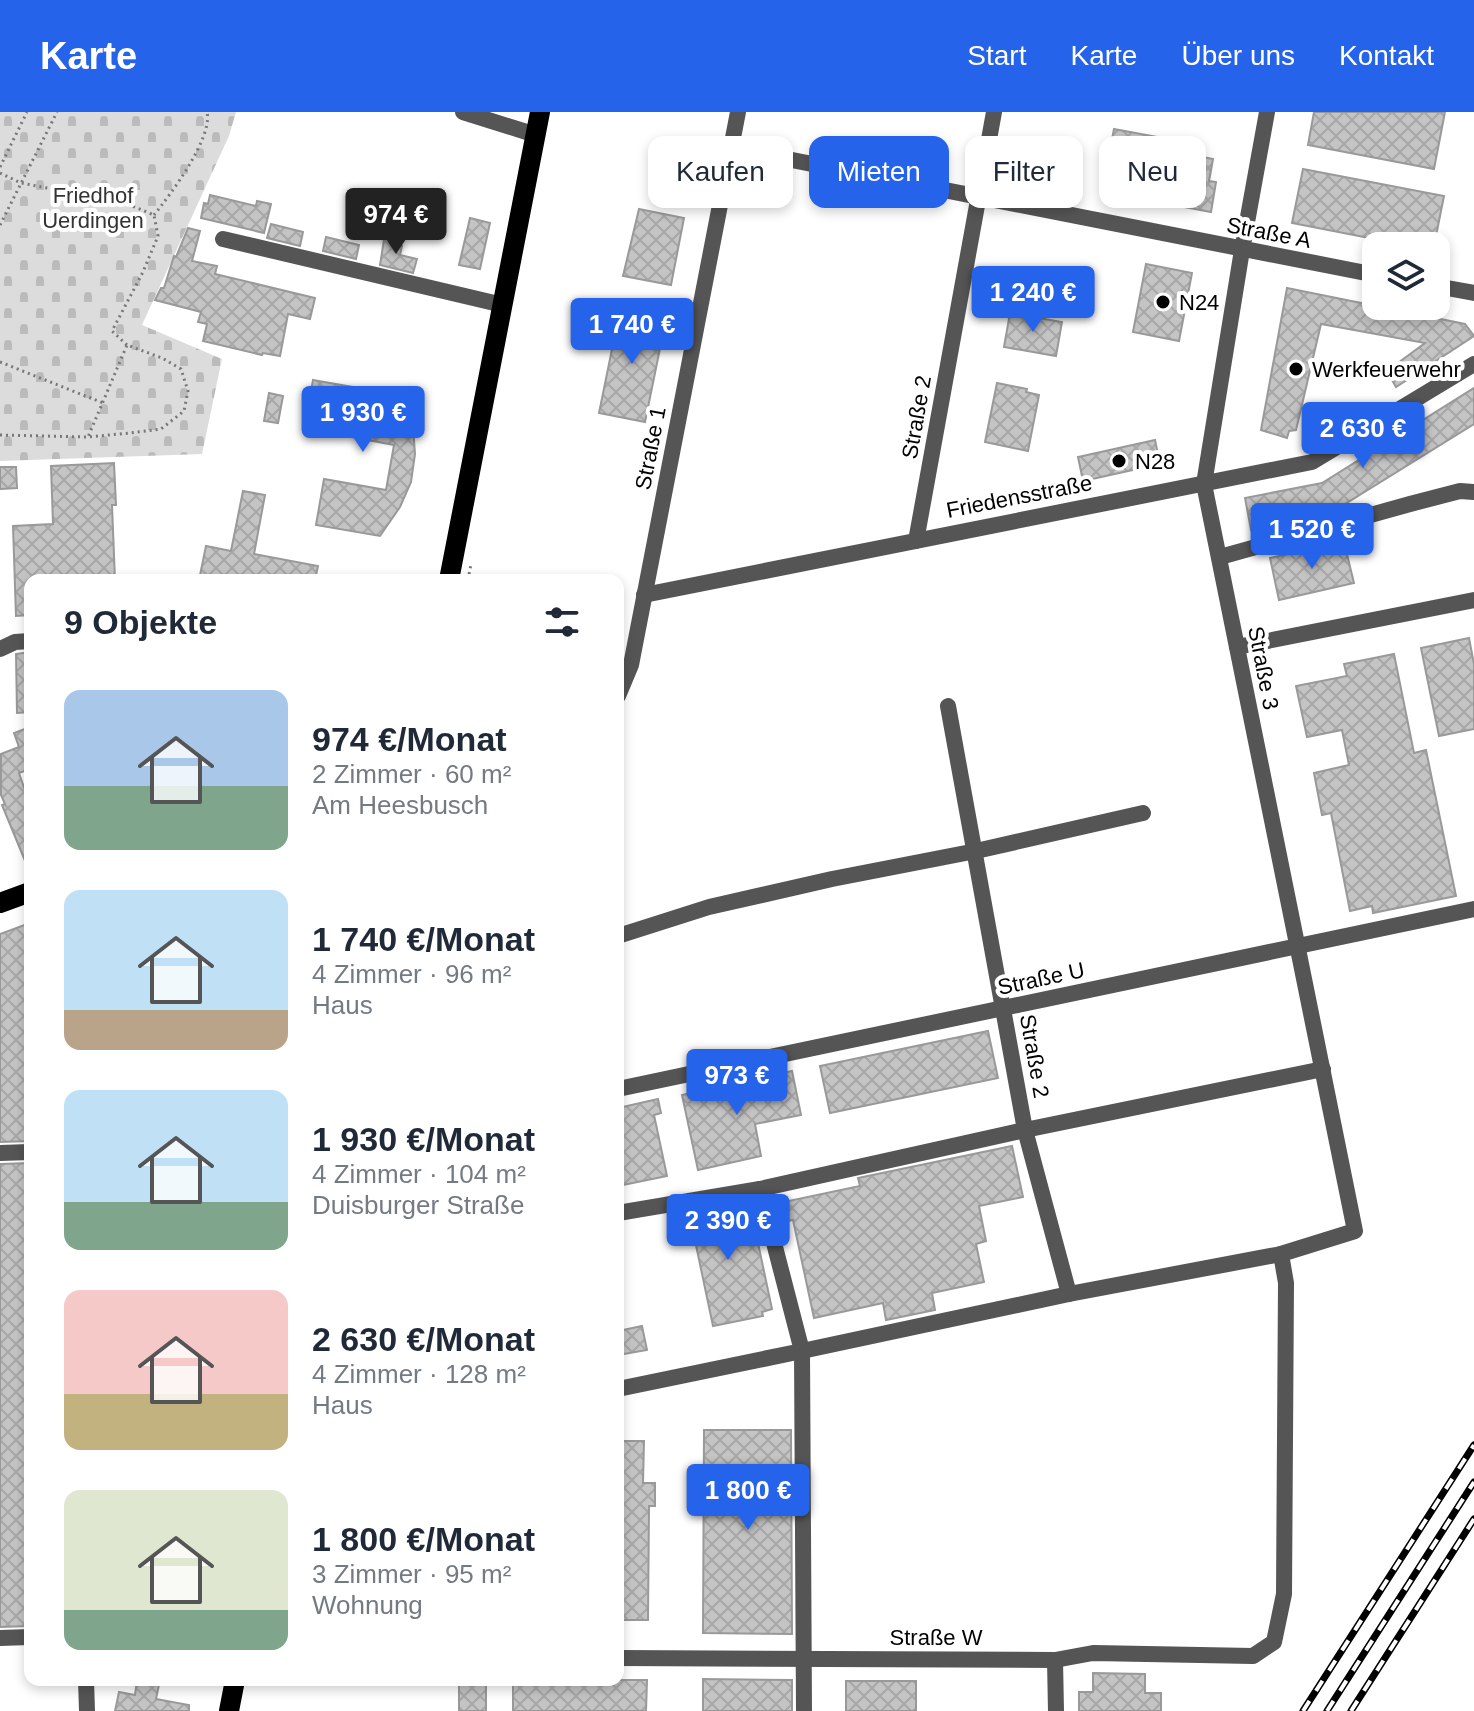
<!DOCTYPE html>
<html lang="de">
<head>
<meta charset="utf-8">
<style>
  :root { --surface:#fff; --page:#f2f2f3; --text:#1f2937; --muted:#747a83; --accent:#2563eb }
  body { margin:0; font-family:Helvetica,sans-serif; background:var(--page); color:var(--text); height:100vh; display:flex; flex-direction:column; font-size:30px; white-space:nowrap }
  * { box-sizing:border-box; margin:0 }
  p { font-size:26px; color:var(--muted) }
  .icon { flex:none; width:44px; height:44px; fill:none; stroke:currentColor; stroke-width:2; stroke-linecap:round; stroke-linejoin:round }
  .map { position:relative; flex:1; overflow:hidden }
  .panel { position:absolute; left:24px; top:462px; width:600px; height:1112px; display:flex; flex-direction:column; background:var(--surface); border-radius:16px; box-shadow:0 4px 12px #0003 }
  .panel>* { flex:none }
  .top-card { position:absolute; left:648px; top:24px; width:706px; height:72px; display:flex; gap:16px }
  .buttons { position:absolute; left:1362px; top:120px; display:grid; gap:16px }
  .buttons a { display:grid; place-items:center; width:88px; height:88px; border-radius:16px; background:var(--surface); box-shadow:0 4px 12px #0003; font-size:40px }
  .price { position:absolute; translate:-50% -68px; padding:0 18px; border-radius:8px; background:var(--accent); color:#fff; font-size:26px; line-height:52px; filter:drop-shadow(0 2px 4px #0008) }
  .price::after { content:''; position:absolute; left:50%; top:48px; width:24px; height:18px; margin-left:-12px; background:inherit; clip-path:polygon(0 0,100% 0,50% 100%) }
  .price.on { background:#222; color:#fff }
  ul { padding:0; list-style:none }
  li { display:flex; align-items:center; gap:24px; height:200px; padding:0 40px }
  li span { display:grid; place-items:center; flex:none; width:224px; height:160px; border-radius:16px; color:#555 }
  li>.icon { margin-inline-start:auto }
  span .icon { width:96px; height:96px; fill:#fffc; stroke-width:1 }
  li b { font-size:34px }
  h2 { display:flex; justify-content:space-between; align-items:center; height:96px; padding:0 40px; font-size:34px }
  .chip { padding:0 28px; border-radius:16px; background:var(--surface); box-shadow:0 4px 12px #0003; font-size:28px; line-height:72px }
  .chip.on { background:var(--accent); color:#fff }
  header { display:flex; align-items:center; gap:48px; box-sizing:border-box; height:112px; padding:0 40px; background:var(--accent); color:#fff }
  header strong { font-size:38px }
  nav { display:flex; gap:44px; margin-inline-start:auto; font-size:28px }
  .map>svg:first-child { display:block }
  .cemetery { fill:url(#cemetery-stones) }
  .building { fill:url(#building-cross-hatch); stroke:#999; stroke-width:2 }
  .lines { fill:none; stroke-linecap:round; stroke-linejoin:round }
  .path { stroke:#777; stroke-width:3; stroke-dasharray:2 4; stroke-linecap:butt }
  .minor { stroke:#555; stroke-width:16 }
  .major { stroke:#000; stroke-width:20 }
  .rail-casing { stroke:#000; stroke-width:7 }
  .rail { stroke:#fff; stroke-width:4; stroke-dasharray:12; stroke-linecap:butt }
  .poi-dot { fill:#000; stroke:#fff; stroke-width:3 }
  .labels { text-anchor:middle; stroke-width:8; stroke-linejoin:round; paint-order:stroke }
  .park-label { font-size:22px; fill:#333; stroke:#fff }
  .street-label { font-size:22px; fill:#000; stroke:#fff }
  .poi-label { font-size:22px; fill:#000; stroke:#fff; text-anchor:start }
</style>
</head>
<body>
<header>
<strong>Karte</strong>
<nav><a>Start</a><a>Karte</a><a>Über uns</a><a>Kontakt</a></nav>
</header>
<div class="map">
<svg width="1474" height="1599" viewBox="0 0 1474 1599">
  <defs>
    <pattern id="cemetery-stones" width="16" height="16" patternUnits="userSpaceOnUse" patternTransform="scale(2)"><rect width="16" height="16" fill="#dcdcdc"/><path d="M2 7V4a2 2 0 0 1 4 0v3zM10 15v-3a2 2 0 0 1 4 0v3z" fill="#bbb"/></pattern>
    <pattern id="building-cross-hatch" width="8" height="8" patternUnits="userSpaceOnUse" patternTransform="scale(2)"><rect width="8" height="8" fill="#c4c4c4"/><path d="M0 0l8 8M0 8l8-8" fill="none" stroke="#a7a7a7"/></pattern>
  </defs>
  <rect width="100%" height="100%" fill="#fff"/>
  <polygon class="cemetery" points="0,0 236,0 229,24 142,213 222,247 202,342 0,349"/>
  <g class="building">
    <polygon points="1314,0 1445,0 1434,57 1308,33"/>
    <polygon points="1114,17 1179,29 1177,40 1213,47 1209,69 1216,70 1211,100 1184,95 1185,90 1103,74"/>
    <polygon points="1303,57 1444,84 1436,124 1426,122 1424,134 1410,134 1292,111"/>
    <polygon points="210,83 256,94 257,89 271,92 264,121 201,106 204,91 208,92"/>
    <polygon points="639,97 684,106 671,173 623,164"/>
    <polygon points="470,106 490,111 480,157 459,153"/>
    <polygon points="271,112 303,120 300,134 267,126"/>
    <polygon points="188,116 200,119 192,149 217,154 215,162 315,186 310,207 288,202 280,244 263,241 262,243 203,229 207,212 198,210 201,200 155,188 161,176 164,176 174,144 176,145"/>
    <polygon points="385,121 396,124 395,132 402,134 400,143 417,147 413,161 380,153"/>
    <polygon points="326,125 359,133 356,147 323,139"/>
    <polygon points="1146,152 1192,161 1179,229 1133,220"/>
    <polygon points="1287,176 1465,212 1474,224 1396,275 1387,259 1425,231 1321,212 1296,318 1289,319 1287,326 1261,318"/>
    <polygon points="620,198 666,207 645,310 599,301"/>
    <polygon points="1010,201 1062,210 1056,244 1004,235"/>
    <polygon points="313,268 404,284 405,287 413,315 415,342 411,370 400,395 380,424 316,413 324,367 386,378 394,333 304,316"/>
    <polygon points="997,271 1027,277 1026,280 1039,283 1028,339 985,330"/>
    <polygon points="1474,276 1474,312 1329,402 1251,418 1245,386 1322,371"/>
    <polygon points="269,281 283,284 278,311 264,309"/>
    <polygon points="1155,328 1160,352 1083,369 1078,345"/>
    <polygon points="114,351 116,393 112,393 115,468 30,468 30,503 16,504 13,414 53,412 51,354"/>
    <polygon points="0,355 16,355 17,376 0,377"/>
    <polygon points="243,379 265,383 254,442 318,454 315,468 199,468 206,434 231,439"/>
    <polygon points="1344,430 1354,471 1279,488 1270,446"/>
    <polygon points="1469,526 1474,552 1474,617 1439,624 1421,536"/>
    <polygon points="30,540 30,600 17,601 16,542"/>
    <polygon points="1394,542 1414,641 1426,638 1456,784 1373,801 1372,794 1350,799 1331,701 1322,703 1314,661 1349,653 1342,618 1307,625 1296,574 1347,564 1344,552"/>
    <polygon points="30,615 30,661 27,658 19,661 27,684 30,683 28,756 2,693 5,692 1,683 1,642 19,635 14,621"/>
    <polygon points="30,811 30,1029 0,1030 0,822"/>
    <polygon points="988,919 998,966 830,1001 820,954"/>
    <polygon points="792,959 801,1003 755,1012 761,1044 698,1058 682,983"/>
    <polygon points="658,987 661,1001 654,1003 667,1064 618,1074 618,996"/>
    <polygon points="1012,1034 1023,1085 979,1094 986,1129 976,1132 984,1170 932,1181 935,1198 886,1208 883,1191 814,1206 793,1108 783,1110 779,1091 860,1074 858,1066"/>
    <polygon points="30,1051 30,1514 0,1515 0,1052"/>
    <polygon points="739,1092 740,1100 751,1098 772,1197 762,1200 763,1204 713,1214 693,1119 672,1123 668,1104"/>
    <polygon points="642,1214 647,1238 618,1243 618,1219"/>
    <polygon points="704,1318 791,1318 792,1522 703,1521"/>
    <polygon points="618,1329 644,1329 643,1371 655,1371 655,1394 649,1394 648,1508 618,1508"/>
    <polygon points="1093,1561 1145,1562 1145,1581 1161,1581 1161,1599 1079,1599 1079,1580 1093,1580"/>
    <polygon points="703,1567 792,1568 792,1599 703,1599"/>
    <polygon points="137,1568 160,1568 156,1587 189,1593 189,1599 115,1599 119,1580 135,1583"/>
    <rect x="459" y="1568" width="27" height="31"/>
    <polygon points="513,1568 647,1568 646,1599 513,1599"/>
    <rect x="846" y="1569" width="70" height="30"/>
  </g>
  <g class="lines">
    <g class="path">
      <polyline points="0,55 27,0"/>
      <polyline points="0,61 21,71 125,91 154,103 158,124 143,160 112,219 127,233"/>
      <path d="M154,103c16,-20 59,-77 53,-103"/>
      <polyline points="0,113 57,0"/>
      <polyline points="0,250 103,291"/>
      <polyline points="0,323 88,325 130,321 161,317 184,299 188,279 181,257 162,246 127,233 88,325"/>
      <polyline points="468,468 471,452"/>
    </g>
    <g class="minor">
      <polyline points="463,0 536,23"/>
      <polyline points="731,36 1376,163"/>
      <polyline points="223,127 503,193"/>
      <polyline points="1436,174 1474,181"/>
      <polyline points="916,429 994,0"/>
      <polyline points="1220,445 1410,392 1460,379 1474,380"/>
      <polyline points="644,483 1312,350 1474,252"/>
      <polyline points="1237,535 1474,488"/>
      <polyline points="0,537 15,530 30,529"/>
      <polyline points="618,584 631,553 738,0"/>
      <polyline points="948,594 1025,1018 1323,957"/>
      <polyline points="618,824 709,795 832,767 976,739 1143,701"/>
      <polyline points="618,977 1474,797"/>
      <polyline points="0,1041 30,1040"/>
      <polyline points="618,1101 760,1077"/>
      <polyline points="618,1277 802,1239 760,1077 1025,1018 1069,1182"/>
      <polyline points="0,1526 30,1525"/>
      <polyline points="618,1546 1055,1548 1093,1541 1253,1544 1274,1530 1284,1482 1286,1171 1281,1142"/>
      <polyline points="1055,1548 1056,1599"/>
      <polyline points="86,1568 87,1599"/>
      <polyline points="804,1599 802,1239 1069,1182 1281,1142 1355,1119 1204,372 1242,138 1267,0"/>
    </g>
    <g class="major">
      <polyline points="449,468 540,0"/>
      <polyline points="0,791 30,780"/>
      <polyline points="229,1599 235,1568"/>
    </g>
    <g class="rail-casing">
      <g id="rail">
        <polyline points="1303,1599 1474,1333"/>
        <polyline points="1327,1599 1474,1370"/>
        <polyline points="1351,1599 1474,1407"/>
      </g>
    </g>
    <use href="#rail" class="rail"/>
  </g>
  <g class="poi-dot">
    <circle cx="1163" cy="190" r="8"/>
    <circle cx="1296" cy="257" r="8"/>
    <circle cx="1119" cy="349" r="8"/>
  </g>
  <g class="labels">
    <g class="park-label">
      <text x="93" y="91">Friedhof<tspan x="93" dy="25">Uerdingen</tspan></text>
    </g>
    <g class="street-label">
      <text transform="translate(1269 120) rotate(11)" y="8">Straße A</text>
      <text transform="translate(916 305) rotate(-80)" y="8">Straße 2</text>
      <text transform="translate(650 336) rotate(-79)" y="8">Straße 1</text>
      <text transform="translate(1019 384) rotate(-11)" y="8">Friedensstraße</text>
      <text transform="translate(1264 556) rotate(79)" y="8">Straße 3</text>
      <text transform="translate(1041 866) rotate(-12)" y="8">Straße U</text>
      <text transform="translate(1035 944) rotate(80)" y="8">Straße 2</text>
      <text x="936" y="1533">Straße W</text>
    </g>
    <g class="poi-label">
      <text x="1179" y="198">N24</text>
      <text x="1312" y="265">Werkfeuerwehr</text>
      <text x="1135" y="357">N28</text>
    </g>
  </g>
</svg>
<div class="buttons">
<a><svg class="icon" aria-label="layers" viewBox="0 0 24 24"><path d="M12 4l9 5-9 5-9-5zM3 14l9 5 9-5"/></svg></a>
</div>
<b class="price on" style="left:396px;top:144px">974 €</b>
<b class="price" style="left:1033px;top:222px">1 240 €</b>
<b class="price" style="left:632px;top:254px">1 740 €</b>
<b class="price" style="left:363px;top:342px">1 930 €</b>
<b class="price" style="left:1363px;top:358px">2 630 €</b>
<b class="price" style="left:1312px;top:459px">1 520 €</b>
<b class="price" style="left:737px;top:1005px">973 €</b>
<b class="price" style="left:728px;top:1150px">2 390 €</b>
<b class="price" style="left:748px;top:1420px">1 800 €</b>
<div class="top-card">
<a class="chip">Kaufen</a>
<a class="chip on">Mieten</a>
<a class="chip">Filter</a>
<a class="chip">Neu</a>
</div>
<section class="panel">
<h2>9 Objekte<svg class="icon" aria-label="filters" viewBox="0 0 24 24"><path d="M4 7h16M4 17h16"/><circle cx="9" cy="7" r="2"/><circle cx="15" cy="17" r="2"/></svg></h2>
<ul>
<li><span style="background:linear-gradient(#a9c7e8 60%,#7fa58c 0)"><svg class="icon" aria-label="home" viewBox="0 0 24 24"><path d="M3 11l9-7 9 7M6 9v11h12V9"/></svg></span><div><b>974 €/Monat</b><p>2 Zimmer · 60 m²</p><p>Am Heesbusch</p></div></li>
<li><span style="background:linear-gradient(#bfe0f5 75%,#b9a48a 0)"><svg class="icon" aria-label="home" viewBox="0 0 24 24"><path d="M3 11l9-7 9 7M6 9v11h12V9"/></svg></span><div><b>1 740 €/Monat</b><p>4 Zimmer · 96 m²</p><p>Haus</p></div></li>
<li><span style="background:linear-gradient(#bfe0f5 70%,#7fa58c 0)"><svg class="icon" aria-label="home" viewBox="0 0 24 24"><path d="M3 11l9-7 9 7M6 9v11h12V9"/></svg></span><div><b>1 930 €/Monat</b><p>4 Zimmer · 104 m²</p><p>Duisburger Straße</p></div></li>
<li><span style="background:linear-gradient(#f6c9c9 65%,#c2b280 0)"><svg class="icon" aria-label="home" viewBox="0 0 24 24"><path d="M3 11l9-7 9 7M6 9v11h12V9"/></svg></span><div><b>2 630 €/Monat</b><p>4 Zimmer · 128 m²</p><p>Haus</p></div></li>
<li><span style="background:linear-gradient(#dfe7d0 75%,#7fa58c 0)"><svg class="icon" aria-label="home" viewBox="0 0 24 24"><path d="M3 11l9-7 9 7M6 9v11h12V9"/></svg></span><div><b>1 800 €/Monat</b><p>3 Zimmer · 95 m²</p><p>Wohnung</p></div></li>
</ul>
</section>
</div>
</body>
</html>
